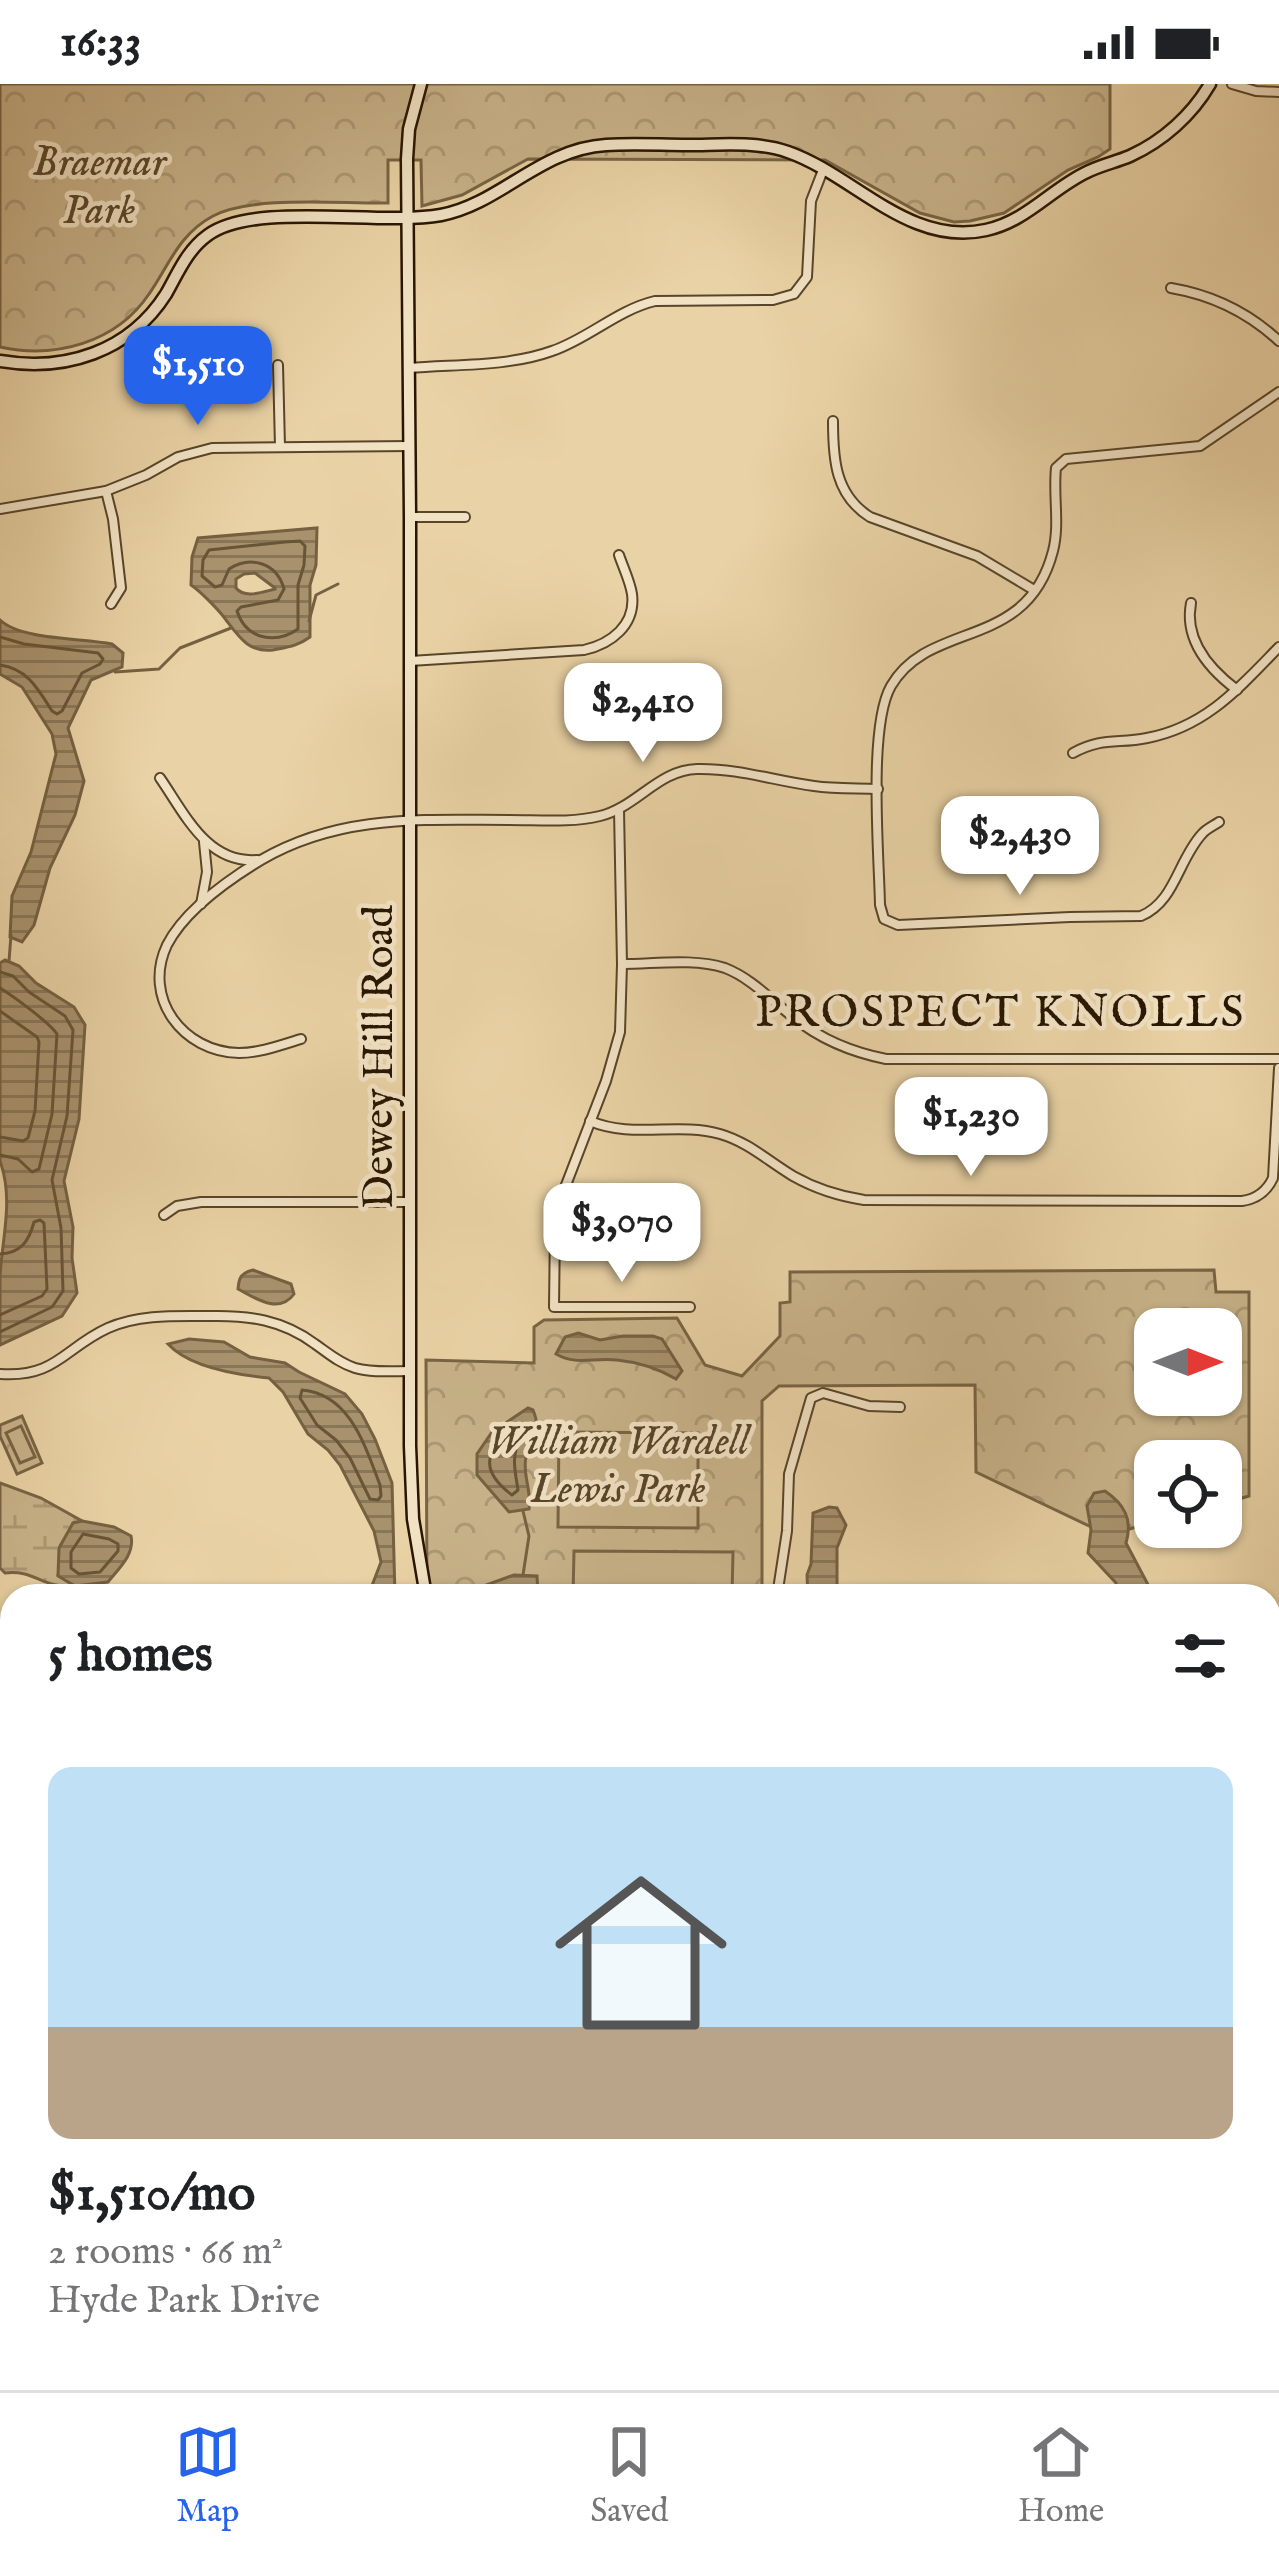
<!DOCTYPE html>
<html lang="en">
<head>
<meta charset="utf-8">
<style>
  :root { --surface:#fff; --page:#f6f6f6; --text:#202124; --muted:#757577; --line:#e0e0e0; --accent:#2563eb }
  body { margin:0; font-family:"IM FELL English",serif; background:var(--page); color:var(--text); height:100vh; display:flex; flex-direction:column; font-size:45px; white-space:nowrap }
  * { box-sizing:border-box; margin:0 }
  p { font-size:39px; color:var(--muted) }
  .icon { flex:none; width:66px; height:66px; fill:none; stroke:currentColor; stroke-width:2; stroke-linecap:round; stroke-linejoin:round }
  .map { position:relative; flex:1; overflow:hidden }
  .drawer { position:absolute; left:0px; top:1500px; width:1281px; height:807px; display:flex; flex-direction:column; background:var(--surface); border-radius:36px 36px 0 0; box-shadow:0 3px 9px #0004 }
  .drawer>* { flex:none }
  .needle { width:78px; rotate:90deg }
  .controls { position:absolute; left:1134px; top:1224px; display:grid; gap:24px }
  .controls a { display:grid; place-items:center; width:108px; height:108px; border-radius:24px; background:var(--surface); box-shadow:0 3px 9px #0004; font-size:60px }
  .price { position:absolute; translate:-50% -102px; padding:0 27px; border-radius:24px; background:#fff; color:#222; font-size:39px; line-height:78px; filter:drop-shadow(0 3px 6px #0008) }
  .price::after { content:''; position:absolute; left:50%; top:72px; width:36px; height:27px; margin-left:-18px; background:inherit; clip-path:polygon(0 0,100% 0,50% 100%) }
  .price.active { background:var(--accent); color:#fff }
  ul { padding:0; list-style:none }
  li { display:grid; align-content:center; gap:24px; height:636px; padding:0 48px }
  li span { display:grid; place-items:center; height:372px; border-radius:24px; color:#555 }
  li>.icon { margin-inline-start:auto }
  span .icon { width:216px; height:216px; fill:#fffc; stroke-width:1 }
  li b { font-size:51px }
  h2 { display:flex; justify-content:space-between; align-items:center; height:144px; padding:0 48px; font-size:51px }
  .status { display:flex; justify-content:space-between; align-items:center; height:84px; padding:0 60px; background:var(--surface); direction:ltr }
  .status svg { height:33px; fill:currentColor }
  .dock { display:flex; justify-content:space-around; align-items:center; height:168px; border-top:3px solid var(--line); background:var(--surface); font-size:33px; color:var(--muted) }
  .dock a { display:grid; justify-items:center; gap:6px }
  .dock .active { color:var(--accent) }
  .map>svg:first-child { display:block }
  .forest { fill:url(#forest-crowns); stroke:#786444; stroke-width:3; fill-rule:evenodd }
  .wetland { fill:url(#wetland-marsh); stroke:#786444; stroke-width:3 }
  .pitch { fill:#c8b289; stroke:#786444; stroke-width:3 }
  .water { fill:url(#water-rules); stroke:#756041; stroke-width:3; fill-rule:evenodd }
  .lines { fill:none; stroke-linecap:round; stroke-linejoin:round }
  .shore { stroke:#685436; stroke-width:3 }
  .stream { stroke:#756041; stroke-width:3 }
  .street-casing { stroke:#594529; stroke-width:12 }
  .secondary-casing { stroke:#291600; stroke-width:15 }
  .street { stroke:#f1e2c4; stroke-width:8 }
  .secondary { stroke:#f1e2c4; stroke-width:10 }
  .rail { stroke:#291600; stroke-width:3; stroke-dasharray:21 21; stroke-linecap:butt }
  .labels { text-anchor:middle; stroke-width:9; stroke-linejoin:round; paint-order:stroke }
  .park-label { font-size:42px; font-style:italic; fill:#594529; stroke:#f1e2c4 }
  .street-label { font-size:42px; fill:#291600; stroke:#f1e2c4 }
  .neighbourhood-label { font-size:45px; letter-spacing:3px; fill:#291600; stroke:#f1e2c4 }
</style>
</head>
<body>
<div class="status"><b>16:33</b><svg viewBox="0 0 49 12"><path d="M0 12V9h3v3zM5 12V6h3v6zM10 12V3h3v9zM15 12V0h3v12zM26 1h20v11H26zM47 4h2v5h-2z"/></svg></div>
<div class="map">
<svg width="1279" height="2306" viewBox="0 0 1279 2306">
  <defs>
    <pattern id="forest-crowns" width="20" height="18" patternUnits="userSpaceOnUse" patternTransform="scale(3)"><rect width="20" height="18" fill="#c8b289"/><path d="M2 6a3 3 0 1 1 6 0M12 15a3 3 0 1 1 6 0" fill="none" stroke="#ac9874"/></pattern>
    <pattern id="wetland-marsh" width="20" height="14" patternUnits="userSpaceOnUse" patternTransform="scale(3)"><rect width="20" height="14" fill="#c8b289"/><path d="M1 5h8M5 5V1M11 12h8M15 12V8" fill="none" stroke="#ac9874"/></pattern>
    <pattern id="water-rules" width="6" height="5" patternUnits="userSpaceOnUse" patternTransform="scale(3)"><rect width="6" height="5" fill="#a8926d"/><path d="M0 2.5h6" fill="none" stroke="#897657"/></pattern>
  </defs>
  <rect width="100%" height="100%" fill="#e9d2a5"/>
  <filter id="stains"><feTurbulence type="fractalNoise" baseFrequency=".00167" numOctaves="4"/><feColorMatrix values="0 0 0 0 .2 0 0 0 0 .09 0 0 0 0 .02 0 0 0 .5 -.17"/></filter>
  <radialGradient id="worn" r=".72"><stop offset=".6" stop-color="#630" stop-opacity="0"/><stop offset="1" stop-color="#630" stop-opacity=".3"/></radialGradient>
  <g class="forest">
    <path d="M0,0h1110v65l-12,8 -30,13 -64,43 -34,8 -16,1 -34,-9 -95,-53 -297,-1 -66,36 -40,11 -1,-46h-33v43c-49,1 -133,-8 -175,13 -34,18 -44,49 -64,78 -33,49 -94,65 -149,53z"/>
    <path d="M1214,1186l2,22h33v204l-28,8v-43h-66v61l-47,13 -132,-63 -1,-87 -196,1 -17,15v195h-335l-1,-236 108,3v-36l10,-7 133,-2 28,47 37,11 38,-40v-33l10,-1v-30zM1155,1245h66v66h-66z"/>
    <polygon points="22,1332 42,1379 17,1390 0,1352 0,1341"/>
  </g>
  <path class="wetland" d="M0,1399l41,15 41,23 -9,2 -15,52 17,11c-32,3 -41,-17 -70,-13l-5,-5z"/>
  <g class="pitch">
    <polygon points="21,1342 35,1373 20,1379 6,1349"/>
    <polygon points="559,1348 698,1349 698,1444 558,1443"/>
    <polygon points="574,1467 733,1468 732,1512 573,1512"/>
  </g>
  <g class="water">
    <path d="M317,444l-1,37 -6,20v52c-12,9 -22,10 -37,13 -24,3 -34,-13 -47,-30 -6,-9 -26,-29 -35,-35l1,-28 6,-19zM255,489l20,15v1c-13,3 -30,10 -39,-1v-9l8,-5z"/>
    <path d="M0,536c21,20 82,18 112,24l11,9 -1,14 -31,13 -23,48 16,53 -9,34 -25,53 -16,57 -12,17 -12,-5 2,-41 19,-44 25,-98 -4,-20 -30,-47 -22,-13z"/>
    <path d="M5,876l14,6 17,17 38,24 11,18 -6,94 -15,62 9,46 -1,31 5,35 -15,23 -62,29c0,-23 0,-46 0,-68 2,-39 14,-78 0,-116v-198z"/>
    <path d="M253,1186l38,14 3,10c-15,21 -39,4 -56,-5 1,-12 3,-16 15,-19z"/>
    <path d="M578,1249l22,7 23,-4h30l9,3 20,32 -6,8c-17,-10 -39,-17 -59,-19 -23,-3 -40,6 -61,-6l9,-17z"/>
    <path d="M189,1255l35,3 26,15 35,6 14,9 46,22 17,20 13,25 17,44 3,113h-27l13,-34 -7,-31 -34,-66 -12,-15 -20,-16 -25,-42 -14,-14c-31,-3 -79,-10 -101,-34z"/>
    <path d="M528,1324l5,2c10,24 -3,27 -7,47 -4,17 6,34 3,52l-20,3 -32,-37v-21l15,-22z"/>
    <path d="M1105,1407c19,13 28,28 21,52l28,53h-37l-1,-13 -28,-30 3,-23 -4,-24 7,-13z"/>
    <polygon points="829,1423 837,1424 846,1441 837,1464 837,1500 829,1512 808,1512 807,1491 811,1480 813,1429"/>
    <path d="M82,1437l32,6 17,9c4,19 -13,33 -23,46l-33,4 -17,-10 1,-28 14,-25z"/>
    <polygon points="514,1491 537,1492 538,1510 468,1512 475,1505"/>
  </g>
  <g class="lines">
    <g class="shore">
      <path d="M285,458l15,-1 5,5 -1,19 -6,20v44c-23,16 -52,10 -61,-18l4,-4 37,-7 6,-11c-7,-26 -33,-34 -55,-20l-7,16 -7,2 -13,-11 1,-16 6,-10z"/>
      <path d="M0,553l24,7 74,9 5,6 -3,5 -18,9 -20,38 -5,3 -5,-3c-14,-22 -24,-42 -52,-46"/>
      <polyline points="0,888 13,892 29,908 65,932 73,946 67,1032 52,1096 61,1144 63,1207 52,1223 0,1248"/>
      <path d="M0,904c13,8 50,35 57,46l-5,80 -13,55 -7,3 -14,-13 -18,-4"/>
      <polyline points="0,927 37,953 39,958 35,1027 28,1054 23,1057 0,1053"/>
      <path d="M0,1170c21,-1 29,-13 34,-32l6,-2 4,3 3,66 -5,7 -42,19"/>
      <path d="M302,1306c48,4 63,56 78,95l1,11 -3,4 -8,-1 -20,-41 -14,-18 -19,-15 -17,-27z"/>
      <path d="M513,1349l5,1 2,5c-9,18 -5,31 -2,51l-6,5c-28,-21 -32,-42 1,-62z"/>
      <polygon points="83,1450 109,1455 118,1460 118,1467 100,1488 79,1490 71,1484 71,1468"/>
    </g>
    <g class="stream">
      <polyline points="309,537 316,511 338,500"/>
      <polyline points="115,588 159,585 180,564 231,544"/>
      <polyline points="9,877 11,851"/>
      <polyline points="523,1427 529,1452 523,1491"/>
    </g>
    <g class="street-casing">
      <g id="street">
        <polyline points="1232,0 1256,7 1279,8"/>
        <path d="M1171,204c41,7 78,25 108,53"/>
        <polyline points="278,281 280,363"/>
        <path d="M409,284c46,-4 99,-1 143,-17 36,-12 65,-41 103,-50l118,-1 21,-6 13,-17 4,-76 12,-31"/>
        <path d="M833,337c0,38 2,74 37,96l107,39 57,34"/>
        <polyline points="106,407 113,435 121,504 111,520"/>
        <polyline points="0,425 106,407 146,391 178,373 212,364 410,362"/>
        <polyline points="410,433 465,433"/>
        <path d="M1191,519c-7,37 18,66 46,87"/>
        <path d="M410,577l174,-11c27,-6 52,-25 48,-56 -2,-13 -9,-27 -13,-39"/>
        <path d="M1073,669c29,-16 45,-9 74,-15 59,-11 93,-51 132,-91"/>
        <path d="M160,694c25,36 47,86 97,82"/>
        <polyline points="619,726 622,880 620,948 606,997 561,1114 555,1143 554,1223 690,1223"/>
        <path d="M1219,738c-6,4 -13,7 -17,12 -24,26 -27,68 -61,82l-71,1 -172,8 -14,-6 -4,-14c-1,-51 -12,-179 11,-219 39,-67 136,-34 162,-135 7,-27 0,-55 3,-83l10,-9 134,-13 79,-54"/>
        <polyline points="201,820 207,788 204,758"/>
        <path d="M622,880c33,0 71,-6 103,4 26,10 46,32 68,49 28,23 58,35 93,42h393"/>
        <path d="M301,955c-20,6 -41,14 -62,14 -56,-1 -97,-55 -72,-108 18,-35 61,-65 94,-85 79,-46 161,-40 248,-40 31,0 62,3 91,-4 37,-9 58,-46 97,-47 41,-1 78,12 117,17 21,3 43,2 64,3"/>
        <path d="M590,1037c42,18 87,1 130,13 28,8 48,27 73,42 23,13 45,20 71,24l378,1c15,-2 25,-10 31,-23l6,-110"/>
        <polyline points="164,1131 177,1122 201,1118 410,1118"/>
        <path d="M0,1290c56,4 64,-26 108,-46 31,-14 69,-12 101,-12 40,-1 74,4 106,28 13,9 24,19 40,24 17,5 37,3 55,3"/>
        <polyline points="777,1512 787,1447 789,1390 811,1314 823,1309 869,1322 900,1323"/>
        <polyline points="1269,1939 1279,1939"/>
        <polyline points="0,2174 12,2175"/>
        <polyline points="248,2295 248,2306"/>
      </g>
    </g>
    <g class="secondary-casing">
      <g id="secondary">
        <polyline points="421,0 409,45 407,75 410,433 410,1362 413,1435 426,1512"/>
        <path d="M0,277c65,11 129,-9 166,-67 12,-21 21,-44 42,-59 47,-34 171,-9 233,-20 59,-11 99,-66 165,-70 27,-2 55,0 82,0 32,0 69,-4 100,7 66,23 121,95 198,78 41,-9 65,-41 101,-58 14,-7 29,-10 43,-16 33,-15 62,-41 80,-72"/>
        <polyline points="0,1784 12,1784"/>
        <polyline points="1269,1785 1279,1785"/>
      </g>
    </g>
    <use href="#street" class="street"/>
    <use href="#secondary" class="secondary"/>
    <g class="rail">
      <polyline points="0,1966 12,1967"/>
      <polyline points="1269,2095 1279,2096"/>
    </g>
  </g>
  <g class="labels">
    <g class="park-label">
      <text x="99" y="91">Braemar<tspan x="99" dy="48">Park</tspan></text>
      <text x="618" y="1370">William Wardell<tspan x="618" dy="48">Lewis Park</tspan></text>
    </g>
    <g class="street-label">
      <text transform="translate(377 973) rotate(-90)" y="15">Dewey Hill Road</text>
    </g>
    <g class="neighbourhood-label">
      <text x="1001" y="942">PROSPECT KNOLLS</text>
    </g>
  </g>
  <rect width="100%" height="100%" filter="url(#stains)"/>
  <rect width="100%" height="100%" fill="url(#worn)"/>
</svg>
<div class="controls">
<a><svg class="needle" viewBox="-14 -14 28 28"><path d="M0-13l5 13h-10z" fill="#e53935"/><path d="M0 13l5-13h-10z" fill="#757577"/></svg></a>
<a><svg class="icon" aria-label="locate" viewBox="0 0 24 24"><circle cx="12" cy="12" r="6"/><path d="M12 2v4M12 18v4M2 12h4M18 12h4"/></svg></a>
</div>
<b class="price active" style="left:198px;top:344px">$1,510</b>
<b class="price" style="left:643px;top:681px">$2,410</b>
<b class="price" style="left:1020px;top:814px">$2,430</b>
<b class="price" style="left:971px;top:1095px">$1,230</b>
<b class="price" style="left:622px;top:1201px">$3,070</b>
<section class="drawer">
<h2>5 homes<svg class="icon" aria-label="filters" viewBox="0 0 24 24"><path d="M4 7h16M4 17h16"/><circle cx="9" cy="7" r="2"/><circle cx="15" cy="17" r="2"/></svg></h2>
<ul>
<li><span style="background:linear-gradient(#bfe0f5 70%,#b9a48a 0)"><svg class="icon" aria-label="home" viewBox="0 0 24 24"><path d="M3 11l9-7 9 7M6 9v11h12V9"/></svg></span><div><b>$1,510/mo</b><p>2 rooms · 66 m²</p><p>Hyde Park Drive</p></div></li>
</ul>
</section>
</div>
<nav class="dock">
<a class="active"><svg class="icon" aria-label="map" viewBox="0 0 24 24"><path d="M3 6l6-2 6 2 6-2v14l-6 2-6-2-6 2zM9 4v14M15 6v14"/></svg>Map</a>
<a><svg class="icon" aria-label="saved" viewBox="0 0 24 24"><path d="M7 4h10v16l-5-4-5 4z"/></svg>Saved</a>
<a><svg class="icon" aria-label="home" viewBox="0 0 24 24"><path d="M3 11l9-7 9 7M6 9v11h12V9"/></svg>Home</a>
</nav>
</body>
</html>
